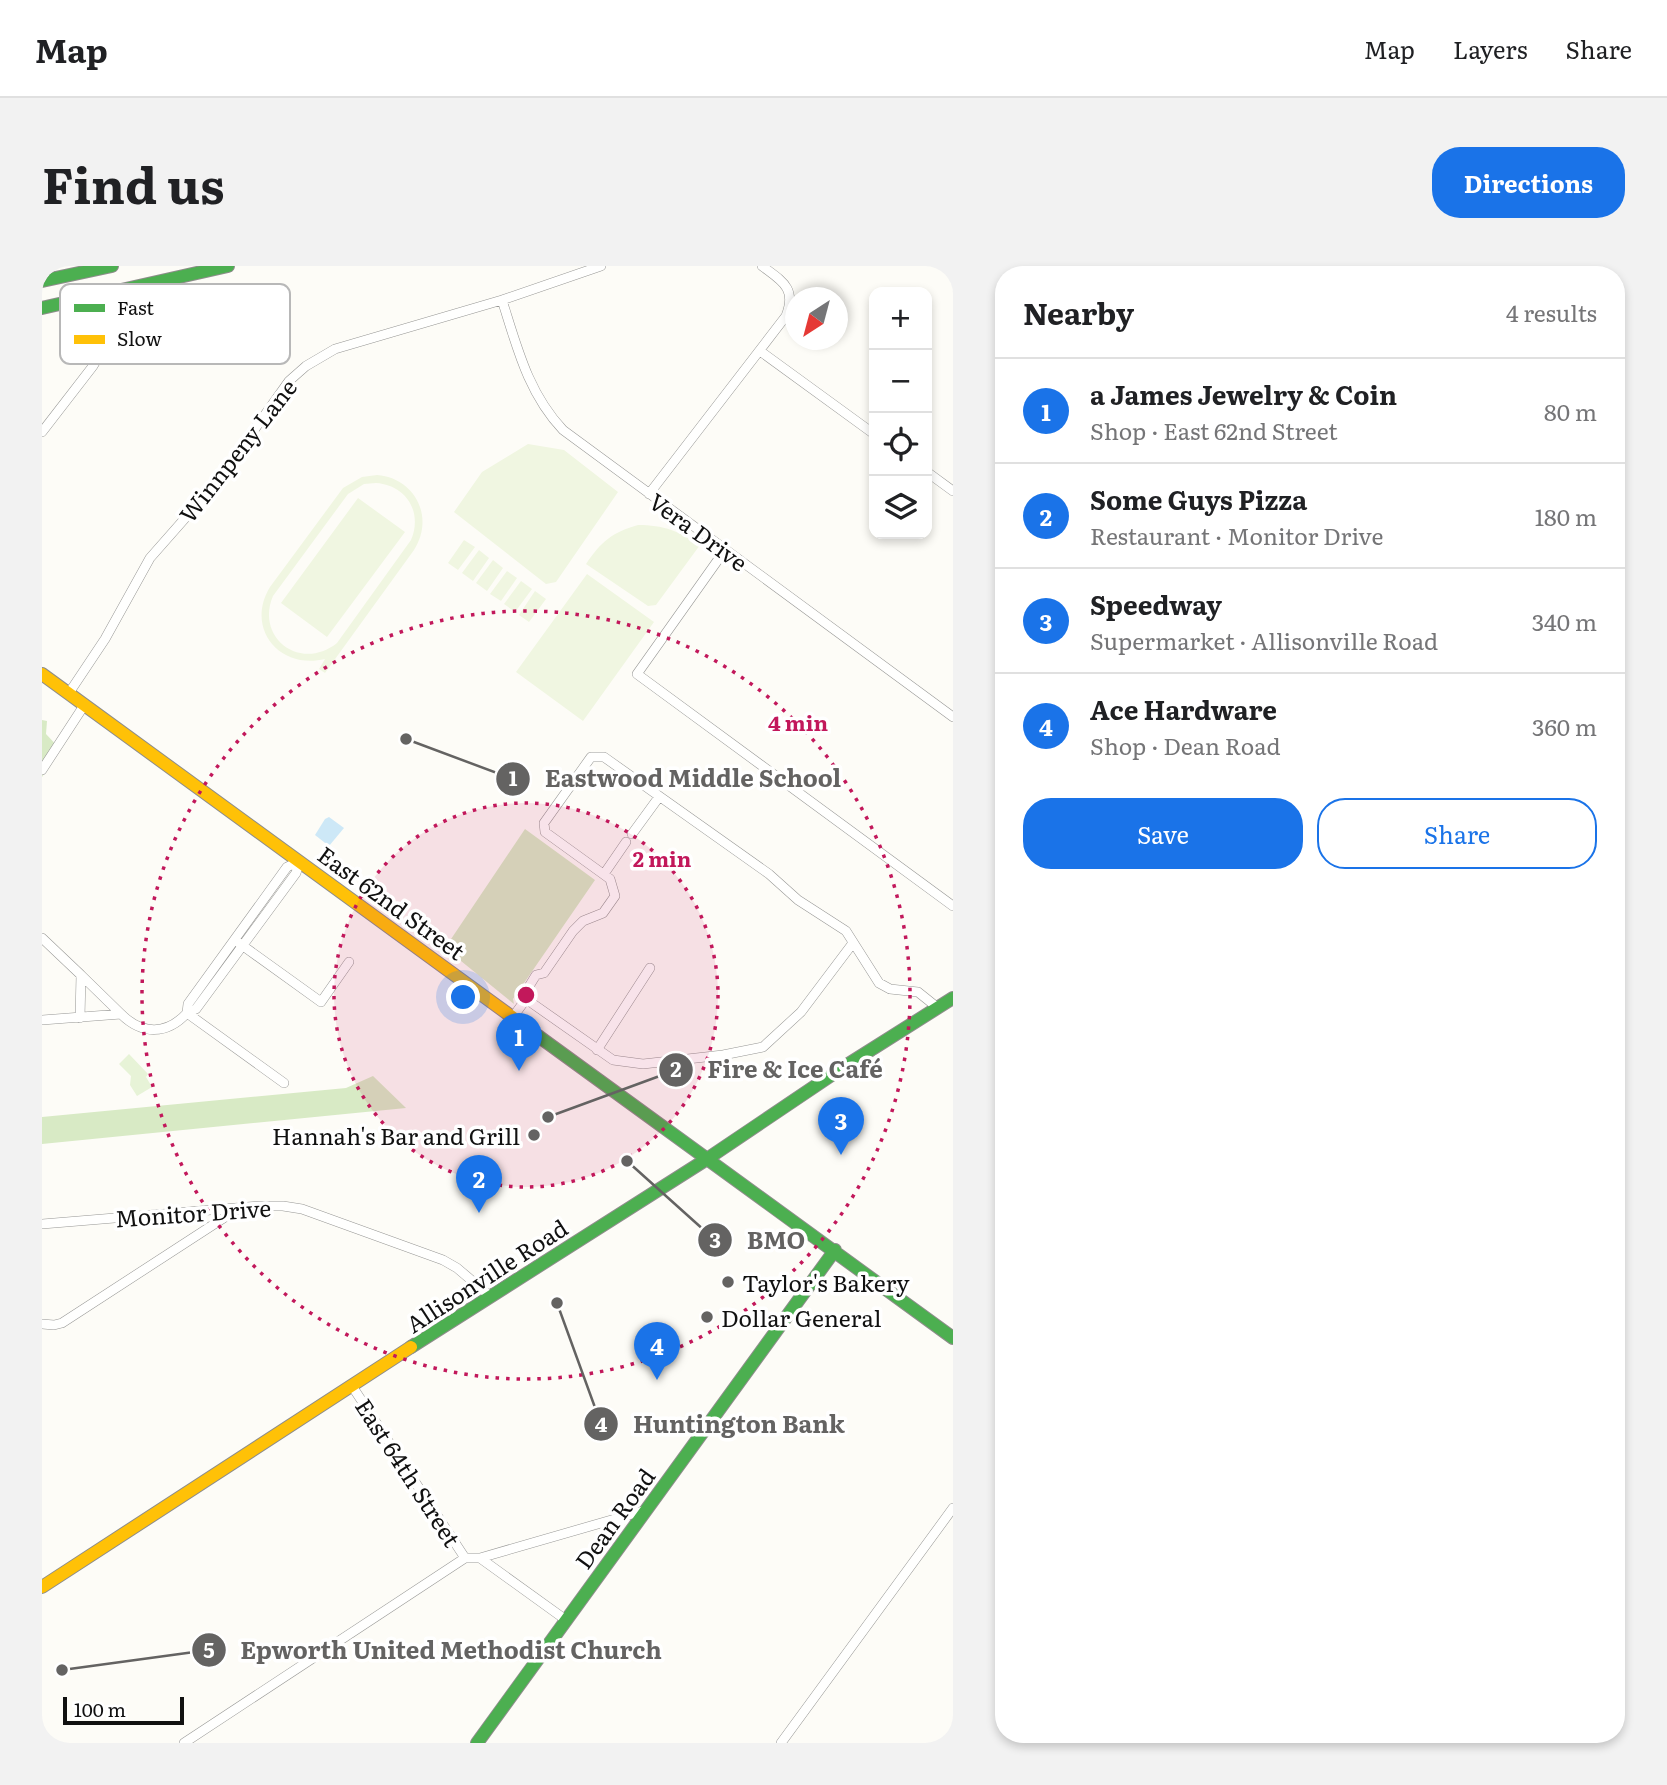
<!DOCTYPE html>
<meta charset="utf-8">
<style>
body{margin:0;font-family:Literata,serif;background:#f2f2f2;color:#202124}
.controls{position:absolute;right:21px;top:21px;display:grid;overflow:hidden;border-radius:14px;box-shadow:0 4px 10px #0003}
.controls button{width:63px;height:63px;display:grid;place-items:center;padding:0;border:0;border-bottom:2px solid #e0e0e0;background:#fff;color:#202124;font:35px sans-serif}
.compass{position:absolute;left:743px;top:21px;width:63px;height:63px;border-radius:50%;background:#fff;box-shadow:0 4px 10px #0003;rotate:216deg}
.scale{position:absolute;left:21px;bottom:18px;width:121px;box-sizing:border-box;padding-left:7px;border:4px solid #111;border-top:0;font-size:19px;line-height:24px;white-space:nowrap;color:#111;-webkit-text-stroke:5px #fff;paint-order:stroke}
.you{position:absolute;left:422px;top:732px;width:24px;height:24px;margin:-18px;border:5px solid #fff;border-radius:50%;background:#1a73e8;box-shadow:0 0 0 10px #1a73e833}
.badge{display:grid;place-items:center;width:46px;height:46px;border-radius:50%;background:#1a73e8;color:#fff;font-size:23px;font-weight:700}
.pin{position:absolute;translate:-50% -58px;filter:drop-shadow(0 2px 4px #0008)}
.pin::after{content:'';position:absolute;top:37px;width:24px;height:21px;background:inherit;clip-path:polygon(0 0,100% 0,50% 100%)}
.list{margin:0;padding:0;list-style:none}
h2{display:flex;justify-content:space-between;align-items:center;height:91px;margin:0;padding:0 28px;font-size:30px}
h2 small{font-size:23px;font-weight:400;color:#757577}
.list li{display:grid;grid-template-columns:46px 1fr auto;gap:21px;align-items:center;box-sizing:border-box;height:105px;padding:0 28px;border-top:2px solid #e0e0e0}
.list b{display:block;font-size:26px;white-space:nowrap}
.list p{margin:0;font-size:23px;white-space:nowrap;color:#757577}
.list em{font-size:23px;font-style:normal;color:#757577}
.actions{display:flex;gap:14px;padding:21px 28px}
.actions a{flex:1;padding:16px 0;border:2px solid #1a73e8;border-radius:28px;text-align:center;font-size:24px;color:#1a73e8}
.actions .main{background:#1a73e8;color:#fff}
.icon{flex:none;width:38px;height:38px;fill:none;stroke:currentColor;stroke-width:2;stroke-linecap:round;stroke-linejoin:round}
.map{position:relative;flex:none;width:911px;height:1477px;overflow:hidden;border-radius:28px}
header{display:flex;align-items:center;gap:42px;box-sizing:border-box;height:98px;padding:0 35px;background:#fff;border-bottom:2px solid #e0e0e0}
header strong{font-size:33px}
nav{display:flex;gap:38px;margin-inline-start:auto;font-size:24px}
.intro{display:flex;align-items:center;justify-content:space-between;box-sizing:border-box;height:168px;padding:0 42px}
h1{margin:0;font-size:49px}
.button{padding:18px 32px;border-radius:28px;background:#1a73e8;color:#fff;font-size:24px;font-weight:700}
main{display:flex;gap:42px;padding:0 42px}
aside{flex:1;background:#fff;border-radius:28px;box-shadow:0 4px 10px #0003}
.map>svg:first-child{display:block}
</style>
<header>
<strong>Map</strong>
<nav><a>Map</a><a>Layers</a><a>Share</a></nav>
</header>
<div class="intro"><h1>Find us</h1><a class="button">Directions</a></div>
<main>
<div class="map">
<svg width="911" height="1477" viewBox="0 0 911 1477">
<rect width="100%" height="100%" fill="#fdfcf7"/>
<path fill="#e7f3d7" d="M87 788 106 808 104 811 110 821 95 830 88 819 89 810 77 798Z"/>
<path fill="#d8eac5" d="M0 454 5 455 4 468 18 483 0 511Z
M483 563 553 614 471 733 472 738 403 682Z
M331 810 364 842 0 878V851L304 822Z"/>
<path fill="#f0f6e1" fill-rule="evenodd" d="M486 178 522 184 576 226 514 316 504 318 412 246 440 206Z
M335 209C373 212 393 251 372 284L283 407 277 403 283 393C237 404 203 362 228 321L301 222 320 211ZM334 217C364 219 381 246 369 274L295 377C259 406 213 372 231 330L306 228 322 218Z
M316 232 363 266 285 371 239 337Z
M596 259C622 259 636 265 658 279L614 339 606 340 544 298C560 275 569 267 596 259Z
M422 274 433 281 416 304 406 297Z
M437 284 447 292 431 315 420 307Z
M451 294 461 302 445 325 434 317Z
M465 305 475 312 459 335 448 328Z
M545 308 612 356 541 455 474 406Z
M479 315 490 323 473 346 462 338Z
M493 325 504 333 487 356 477 349Z"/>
<path fill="#cde8f7" d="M287 551 302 562 287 580 273 569 283 553Z"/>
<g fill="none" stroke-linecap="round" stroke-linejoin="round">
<g stroke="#979795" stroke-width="10">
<path id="street" d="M460 34C475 81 486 127 521 164L911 451
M718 85 832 168
M0 166 51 100 66 75
M885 206 911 225
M607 228 744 50C755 22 740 15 720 0
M683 284 595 408 911 640
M27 427 63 373 108 292 175 216 247 115 264 100 293 83 460 34 559 0
M0 504 43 438
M590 568 617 531
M258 595 254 607 154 743 145 747 146 738 245 601Z
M562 608 584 576
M0 672 39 709 38 752
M197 677 279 736 307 696
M39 709 79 748
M484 733 571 794 601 798 681 789 721 781 759 746 811 677
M471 751 484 733 486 722 494 709 502 707 531 665 541 655 561 647 573 630 568 613 503 566 502 557 549 491H562L727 608 756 634 804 665 837 717 848 723 876 726 896 742
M0 754 79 748C100 769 125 769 145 747L242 817
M555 784 608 702
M0 958 218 940H241L260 943 401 994 415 1002 448 1030
M0 1058 12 1059 20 1057 197 942
M310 1120 423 1292
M438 1292 524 1354
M142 1477 423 1292H438L604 1244
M739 1477 911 1242"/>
</g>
<g stroke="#8e8d8b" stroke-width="14">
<path id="fast" d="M0 15 70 0
M0 42 186 0
M492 767 911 1072
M369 1081 665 893 797 804 911 732
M435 1477 793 984"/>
</g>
<g stroke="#8e8d8b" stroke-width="14">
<path id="slow" d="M0 408 492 767
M0 1321 369 1081"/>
</g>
<use href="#street" stroke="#fffffe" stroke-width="9"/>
<use href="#fast" stroke="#4caf50" stroke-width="12"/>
<use href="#slow" stroke="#ffc107" stroke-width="12"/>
</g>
<circle cx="484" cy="729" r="192" fill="#c2185b" fill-opacity=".12"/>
<g fill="none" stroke="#c2185b" stroke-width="3.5" stroke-dasharray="3.5 7">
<circle cx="484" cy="729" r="192"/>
<circle cx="484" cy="729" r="384"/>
</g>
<g fill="#646362" stroke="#fff" stroke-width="2.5">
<circle cx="492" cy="869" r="7"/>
<circle cx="686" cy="1016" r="7"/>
<circle cx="665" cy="1051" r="7"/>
</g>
<g text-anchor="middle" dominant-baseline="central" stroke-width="7" stroke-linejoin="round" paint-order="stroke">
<g font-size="23" fill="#111" stroke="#fff">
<text transform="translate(195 184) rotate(-52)">Winnpeny Lane</text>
<text transform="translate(657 265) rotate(36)">Vera Drive</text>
<text transform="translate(350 636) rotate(36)">East 62nd Street</text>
<text transform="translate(151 946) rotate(-4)">Monitor Drive</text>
<text transform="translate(444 1009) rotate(-33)">Allisonville Road</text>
<text transform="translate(367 1206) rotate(57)">East 64th Street</text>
<text transform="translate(572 1252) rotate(-54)">Dean Road</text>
</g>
<g font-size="23" fill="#111" stroke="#fff" text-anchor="start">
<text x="478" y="869" text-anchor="end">Hannah's Bar and Grill</text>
<text x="700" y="1016">Taylor's Bakery</text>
<text x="679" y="1051">Dollar General</text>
</g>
</g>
<rect x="18" y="18" width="230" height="80" rx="10" fill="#fff" stroke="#b8b8b8" stroke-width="2"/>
<rect x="32" y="38" width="31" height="8" fill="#4caf50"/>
<rect x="32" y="69" width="31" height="9" fill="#ffc107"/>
<g font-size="19" fill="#111">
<text x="75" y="49">Fast</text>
<text x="75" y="80">Slow</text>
</g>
<circle cx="484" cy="729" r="10" fill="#c2185b" stroke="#fff" stroke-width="3.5"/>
<g font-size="21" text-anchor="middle" font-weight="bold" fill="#c2185b" stroke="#fff" stroke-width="7" stroke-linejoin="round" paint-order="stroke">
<text x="756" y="465">4 min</text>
<text x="620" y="601">2 min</text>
</g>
<path fill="none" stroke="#646362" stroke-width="2.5" d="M364 473L471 513M506 851L634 804M585 895L673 974M515 1037L559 1158M20 1404L167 1384"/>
<g fill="#646362" stroke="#fff" stroke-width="2.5">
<circle cx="364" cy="473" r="7"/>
<circle cx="506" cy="851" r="7"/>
<circle cx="585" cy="895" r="7"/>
<circle cx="515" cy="1037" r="7"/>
<circle cx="20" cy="1404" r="7"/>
<circle cx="471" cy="513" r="18"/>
<circle cx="634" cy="804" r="18"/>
<circle cx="673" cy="974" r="18"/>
<circle cx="559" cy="1158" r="18"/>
<circle cx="167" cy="1384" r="18"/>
</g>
<g font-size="21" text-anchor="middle" font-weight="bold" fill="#fff">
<text x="471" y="520">1</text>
<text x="634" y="811">2</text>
<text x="673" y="982">3</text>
<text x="559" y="1166">4</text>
<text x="167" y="1392">5</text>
</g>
<g font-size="24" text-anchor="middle" font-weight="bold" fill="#646362" stroke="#fff" stroke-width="7" stroke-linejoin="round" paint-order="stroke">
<text x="651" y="521">Eastwood Middle School</text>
<text x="753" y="812">Fire &amp; Ice Café</text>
<text x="734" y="983">BMO</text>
<text x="697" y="1167">Huntington Bank</text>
<text x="409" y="1393">Epworth United Methodist Church</text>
</g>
</svg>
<div class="controls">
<button>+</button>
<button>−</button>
<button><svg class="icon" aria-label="locate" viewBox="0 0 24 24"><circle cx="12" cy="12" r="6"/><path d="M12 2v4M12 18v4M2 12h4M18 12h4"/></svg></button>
<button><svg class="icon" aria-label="layers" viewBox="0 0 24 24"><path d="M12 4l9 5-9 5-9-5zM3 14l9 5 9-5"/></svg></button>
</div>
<svg class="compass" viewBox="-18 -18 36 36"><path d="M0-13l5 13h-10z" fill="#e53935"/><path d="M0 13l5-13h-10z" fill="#757577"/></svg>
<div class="scale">100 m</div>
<div class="you"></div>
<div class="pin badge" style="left:477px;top:805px">1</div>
<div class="pin badge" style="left:437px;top:947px">2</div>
<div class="pin badge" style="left:799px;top:889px">3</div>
<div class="pin badge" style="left:615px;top:1114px">4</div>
</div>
<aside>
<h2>Nearby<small>4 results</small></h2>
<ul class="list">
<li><span class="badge">1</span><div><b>a James Jewelry &amp; Coin</b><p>Shop · East 62nd Street</p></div><em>80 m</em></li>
<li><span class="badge">2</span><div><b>Some Guys Pizza</b><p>Restaurant · Monitor Drive</p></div><em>180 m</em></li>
<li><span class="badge">3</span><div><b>Speedway</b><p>Supermarket · Allisonville Road</p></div><em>340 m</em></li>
<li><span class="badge">4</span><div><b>Ace Hardware</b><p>Shop · Dean Road</p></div><em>360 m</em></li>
</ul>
<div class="actions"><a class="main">Save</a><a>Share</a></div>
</aside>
</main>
